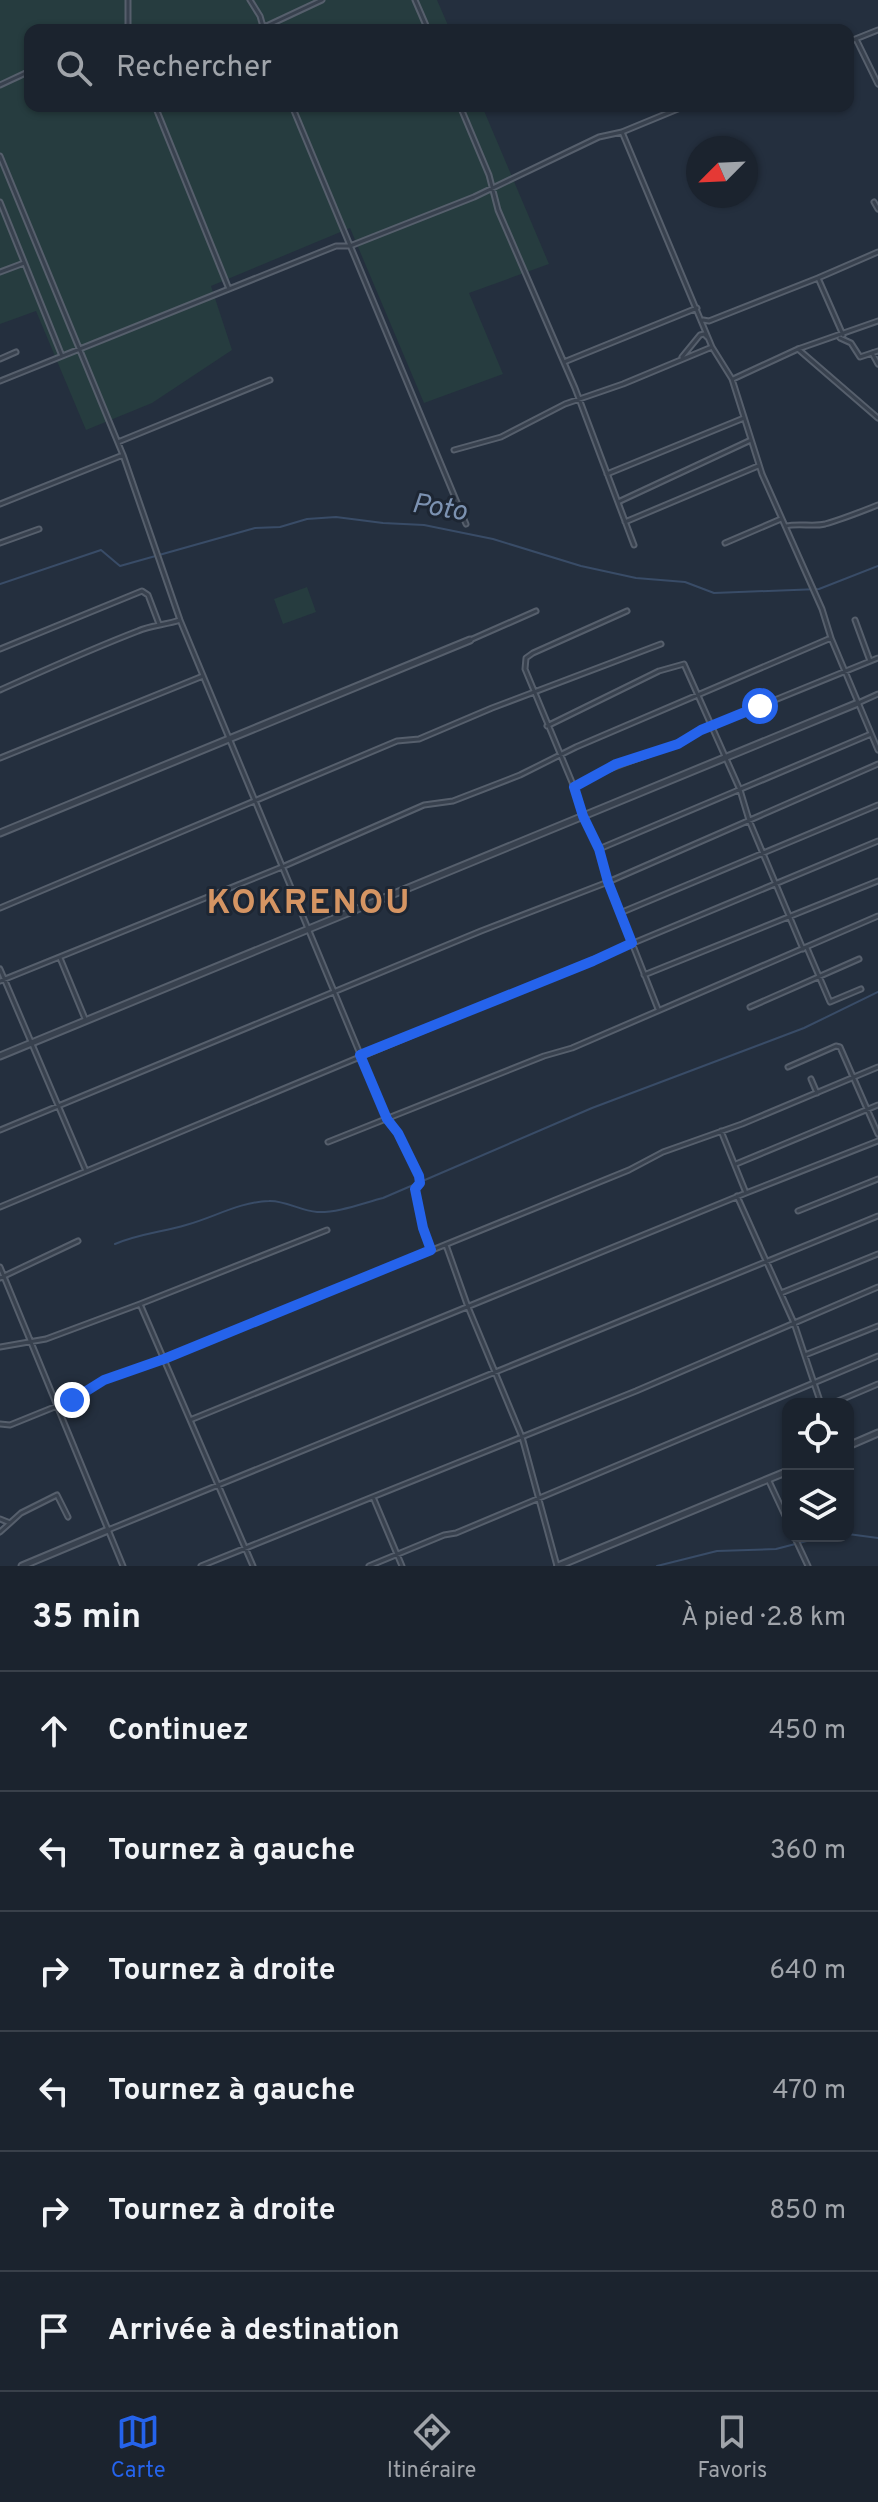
<!DOCTYPE html>
<html lang="fr">
<meta charset="utf-8">
<style>
body{margin:0;font-family:Overpass,sans-serif;background:#242b36;color:#f1f3f6}
.controls{position:absolute;right:24px;bottom:24px;display:grid;overflow:hidden;border-radius:16px;box-shadow:0 2px 6px #0004}
.controls button{width:72px;height:72px;display:grid;place-items:center;padding:0;border:0;border-bottom:2px solid #39404a;background:#1b232e;color:#f1f3f6;font:40px sans-serif}
.compass{position:absolute;left:686px;top:136px;width:72px;height:72px;border-radius:50%;background:#1b232e;box-shadow:0 2px 6px #0004;rotate:246deg}
.stop{position:absolute;width:24px;height:24px;margin:-18px;border:6px solid #2563eb;border-radius:50%;background:#fff}
.stop.end{background:#2563eb;border-color:#fff;box-shadow:0 2px 8px #0008}
.list{margin:0;padding:0;list-style:none}
h2{display:flex;justify-content:space-between;align-items:center;height:104px;margin:0;padding:0 32px;font-size:34px}
h2 small{font-size:26px;font-weight:400;color:#a0a4aa}
.list li{display:grid;grid-template-columns:52px 1fr auto;gap:24px;align-items:center;box-sizing:border-box;height:120px;padding:0 32px;border-top:2px solid #39404a}
.list b{display:block;font-size:30px;white-space:nowrap}
.list em{font-size:26px;font-style:normal;color:#a0a4aa}
.icon{flex:none;width:44px;height:44px;fill:none;stroke:currentColor;stroke-width:2;stroke-linecap:round;stroke-linejoin:round}
.map{position:relative;flex:none;width:878px;height:1566px;overflow:hidden}
.search{position:absolute;background:#1b232e;box-shadow:0 2px 6px #0004;left:24px;right:24px;top:24px;height:88px;display:flex;align-items:center;gap:20px;box-sizing:border-box;padding:0 28px;border-radius:16px;color:#a0a4aa;font-size:30px}
.sheet{height:824px;background:#1b232e}
nav{display:flex;justify-content:space-around;align-items:center;box-sizing:border-box;height:112px;border-top:2px solid #39404a;background:#1b232e;font-size:22px;color:#a0a4aa}
nav a{display:grid;justify-items:center;gap:4px}
nav .on{color:#2563eb}
.map>svg:first-child{display:block}
</style>
<div class="map">
<svg width="878" height="1566" viewBox="0 0 878 1566">
<rect width="100%" height="100%" fill="#242f3e"/>
<path fill="#263c3f" d="M0 0H437L450 30H30V106H482L549 264 469 293 503 374 424 403 350 228 211 286 232 350 152 403 86 430 36 311 0 324Z
M307 587 316 612 283 624 274 599Z"/>
<g fill="none" stroke-linecap="round" stroke-linejoin="round">
<path stroke="#394c67" stroke-width="2" d="M0 584 101 550 120 566 255 528 280 527 307 519 336 517 383 523 424 525 493 539 581 566 636 578 685 582 714 593 819 589 878 566
M115 1244C138 1234 162 1232 186 1225 215 1217 239 1202 269 1201 284 1200 301 1211 317 1212 338 1213 363 1203 383 1198L592 1108 804 1028 878 992
M848 1534 878 1538
M657 1566 717 1551 776 1549 826 1536"/>
<g stroke="#565f6c" stroke-width="7">
<path id="minor" d="M250 0 260 16 264 30
M415 0 428 30
M128 30V0
M258 30 322 0
M856 39 878 84
M848 42 878 30
M0 85 30 71
M155 106 229 289
M292 106 466 524
M460 106 489 175 498 210 575 388 634 545
M622 132 712 347 732 379 762 474 822 609 831 638 878 750
M0 156 123 455 180 620 387 1119 398 1133 419 1176 420 1183 415 1189 423 1228 431 1250
M0 202 62 356
M874 202 878 209
M0 272 24 263
M703 320 709 321 818 278
M843 335 818 278 878 252
M840 338 851 343 860 357 878 351
M798 349 878 418
M872 353 878 364
M682 357 700 335 704 334 707 337
M0 359 16 352
M564 362 697 308
M733 379 798 349 878 321
M0 381 336 246H350L474 197 599 137 622 132 685 106
M118 442 270 380
M454 450 501 437 565 404 623 384 712 347
M607 474 744 418
M618 502 751 440
M0 504 123 455
M625 522 758 466
M786 526C799 523 813 527 825 524 843 519 860 512 878 505
M0 543 39 529
M725 543 781 519
M627 611 533 653 526 658 525 669 574 787 583 816 599 849 608 882 658 1009
M855 620 870 661
M470 640 536 611
M0 649 142 591 148 595 159 624
M0 690C45 670 91 649 138 631 151 625 166 625 180 620
M858 703 878 694
M547 726 659 671 684 664 740 790 749 820 803 949
M0 758 203 676
M574 787C614 761 662 756 701 730L878 658
M599 849 871 734
M0 908 397 741 419 739 492 708 661 644
M620 913 878 805
M807 948 830 1002 861 989
M60 958 86 1021
M0 969 86 1171
M644 975 878 881
M0 981 282 867 424 805 453 801 520 775 576 747 831 638
M750 1007 859 959
M788 1067 836 1046 840 1047 878 1134
M811 1079 817 1093
M0 1130 481 931 608 882 878 764
M328 1142 544 1056 572 1048 878 916
M736 1164 878 1105
M746 1193 878 1141
M737 1196 794 1323 821 1404
M0 1207 878 841
M798 1211 878 1179
M446 1245 468 1307 522 1437 557 1566
M0 1267 123 1566
M0 1278 78 1241
M781 1293 878 1254
M140 1304 253 1566
M0 1347 46 1339 140 1304 327 1230
M805 1355 878 1326
M831 1404 878 1384
M190 1420 746 1193 721 1131
M0 1424 10 1425 57 1406 104 1380 164 1359 629 1170 663 1152 742 1124 878 1067
M768 1479 788 1522
M373 1497 402 1566
M0 1519 10 1523
M108 1530 878 1216
M0 1532 21 1513 57 1495 68 1517
M794 1536 808 1566
M201 1566 636 1391 878 1287
M369 1566 444 1535 456 1533 878 1356"/>
</g>
<g stroke="#565f6c" stroke-width="9">
<path id="tertiary" d="M0 833 470 640
M0 1056 858 703
M848 1446 878 1433
M22 1566 108 1530
M558 1566 788 1471"/>
</g>
<use href="#minor" stroke="#38414e" stroke-width="3"/>
<use href="#tertiary" stroke="#38414e" stroke-width="5"/>
</g>
<g fill="none" stroke-linecap="round" stroke-linejoin="round">
<path stroke="#2563eb" stroke-width="10" d="M72 1400 104 1380 164 1359 431 1250 423 1228 415 1189 420 1183 419 1176 398 1133 387 1119 360 1055 593 961 632 943 608 882 599 849 583 816 574 787 616 764 678 744 701 730 760 706"/>
</g>
<g text-anchor="middle" dominant-baseline="central" stroke-width="6" stroke-linejoin="round" paint-order="stroke">
<g font-size="28" font-style="italic" fill="#7c92b1" stroke="#1d2633">
<text transform="translate(439 509) rotate(9)">Poto</text>
</g>
<g font-size="34" font-weight="bold" letter-spacing="2" fill="#d59563" stroke="#1d2633">
<text x="309" y="904">KOKRENOU</text>
</g>
</g>
</svg>
<div class="controls">
<button><svg class="icon" aria-label="locate" viewBox="0 0 24 24"><circle cx="12" cy="12" r="6"/><path d="M12 2v4M12 18v4M2 12h4M18 12h4"/></svg></button>
<button><svg class="icon" aria-label="layers" viewBox="0 0 24 24"><path d="M12 4l9 5-9 5-9-5zM3 14l9 5 9-5"/></svg></button>
</div>
<svg class="compass" viewBox="-18 -18 36 36"><path d="M0-13l5 13h-10z" fill="#e53935"/><path d="M0 13l5-13h-10z" fill="#a0a4aa"/></svg>
<div class="stop" style="left:760px;top:706px"></div>
<div class="stop end" style="left:72px;top:1400px"></div>
<div class="search"><svg class="icon" aria-label="search" viewBox="0 0 24 24"><circle cx="10" cy="10" r="6"/><path d="M15 15l6 6"/></svg>Rechercher</div>
</div>
<section class="sheet">
<h2>35 min<small>À pied · 2.8 km</small></h2>
<ul class="list">
<li><svg class="icon" aria-label="ahead" viewBox="0 0 24 24"><path d="M12 20V5M6 11l6-6 6 6"/></svg><div><b>Continuez</b></div><em>450 m</em></li>
<li><svg class="icon" aria-label="left" viewBox="0 0 24 24"><path d="M17 20v-9H6M10 6l-5 5 5 5"/></svg><div><b>Tournez à gauche</b></div><em>360 m</em></li>
<li><svg class="icon" aria-label="right" viewBox="0 0 24 24"><path d="M7 20v-9h11M14 6l5 5-5 5"/></svg><div><b>Tournez à droite</b></div><em>640 m</em></li>
<li><svg class="icon" aria-label="left" viewBox="0 0 24 24"><path d="M17 20v-9H6M10 6l-5 5 5 5"/></svg><div><b>Tournez à gauche</b></div><em>470 m</em></li>
<li><svg class="icon" aria-label="right" viewBox="0 0 24 24"><path d="M7 20v-9h11M14 6l5 5-5 5"/></svg><div><b>Tournez à droite</b></div><em>850 m</em></li>
<li><svg class="icon" aria-label="arrive" viewBox="0 0 24 24"><path d="M6 21V4h12l-3 4 3 4H6"/></svg><div><b>Arrivée à destination</b></div></li>
</ul>
</section>
<nav>
<a class="on"><svg class="icon" aria-label="map" viewBox="0 0 24 24"><path d="M3 6l6-2 6 2 6-2v14l-6 2-6-2-6 2zM9 4v14M15 6v14"/></svg>Carte</a>
<a><svg class="icon" aria-label="directions" viewBox="0 0 24 24"><path d="M12 3l9 9-9 9-9-9zM9 14v-3h6M13 9l2 2-2 2"/></svg>Itinéraire</a>
<a><svg class="icon" aria-label="saved" viewBox="0 0 24 24"><path d="M7 4h10v16l-5-4-5 4z"/></svg>Favoris</a>
</nav>
